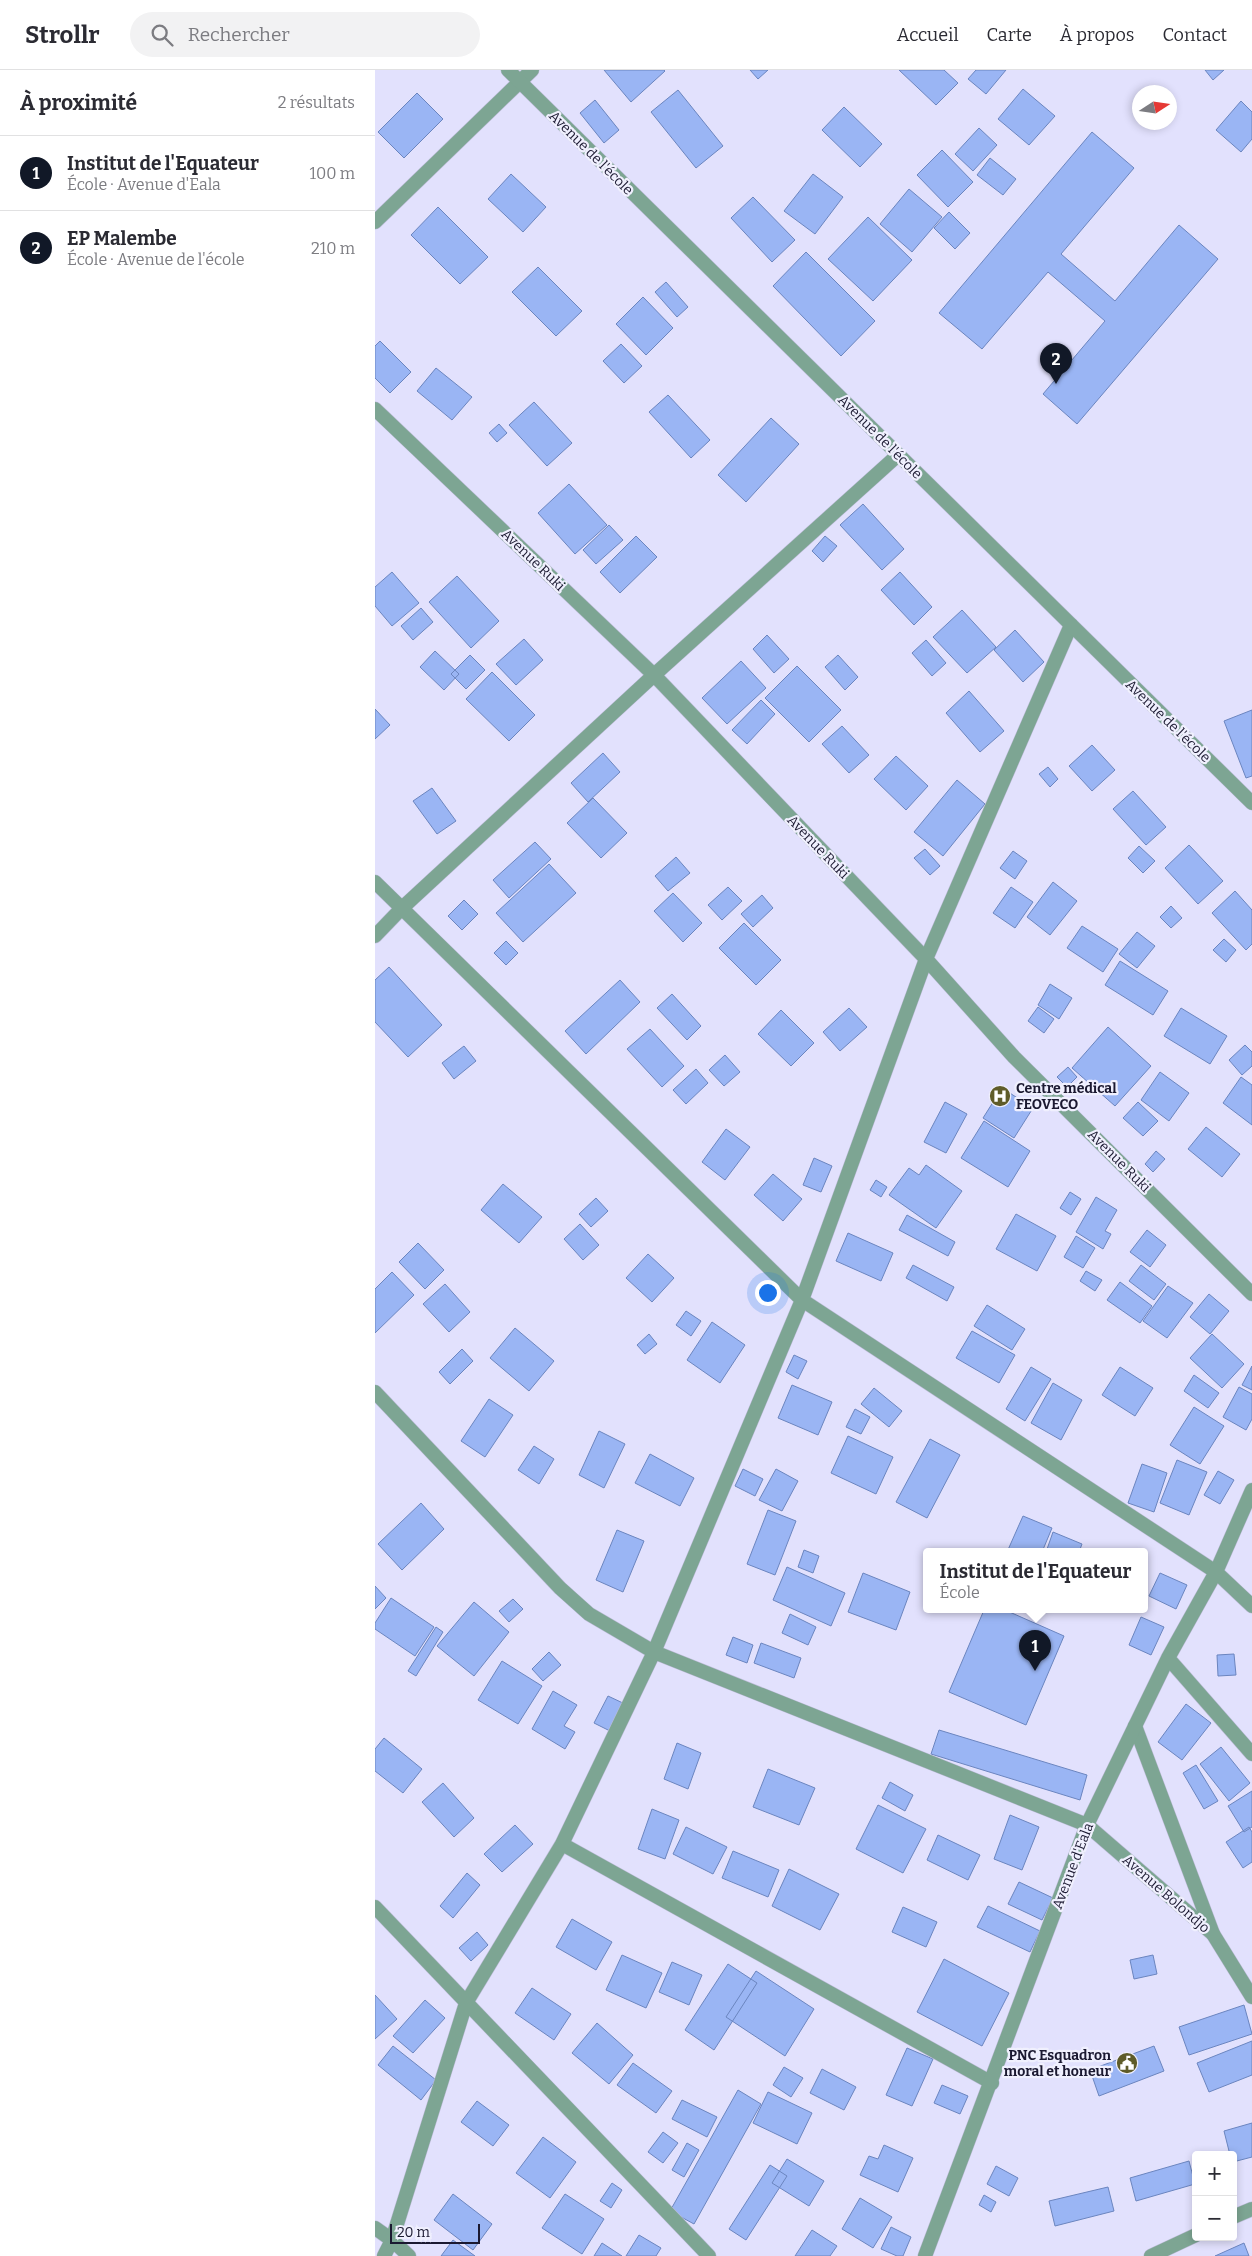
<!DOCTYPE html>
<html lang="fr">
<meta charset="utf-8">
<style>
body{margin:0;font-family:Bitter,serif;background:#f2f2f3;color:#2b2b33}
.controls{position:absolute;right:15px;bottom:15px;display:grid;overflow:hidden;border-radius:5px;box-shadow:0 2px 8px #0003}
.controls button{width:45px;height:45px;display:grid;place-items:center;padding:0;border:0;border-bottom:1px solid #e1e1e2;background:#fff;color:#2b2b33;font:25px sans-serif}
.compass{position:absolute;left:757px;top:15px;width:45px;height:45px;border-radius:50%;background:#fff;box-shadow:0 2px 8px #0003;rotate:78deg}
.scale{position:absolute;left:15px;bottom:12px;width:90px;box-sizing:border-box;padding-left:5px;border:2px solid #1b1931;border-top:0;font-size:14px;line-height:18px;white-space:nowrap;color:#1b1931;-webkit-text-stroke:4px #f0f0fe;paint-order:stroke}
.you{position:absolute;left:392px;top:1222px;width:18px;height:18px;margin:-12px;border:4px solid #fff;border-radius:50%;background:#1a73e8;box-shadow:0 0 0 8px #1a73e833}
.badge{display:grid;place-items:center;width:32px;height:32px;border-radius:50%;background:#111827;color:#fff;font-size:16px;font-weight:700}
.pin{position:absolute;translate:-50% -41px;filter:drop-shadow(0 1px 2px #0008)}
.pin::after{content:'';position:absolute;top:26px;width:18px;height:15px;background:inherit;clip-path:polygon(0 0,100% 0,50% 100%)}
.popup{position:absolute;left:548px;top:1478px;width:225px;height:65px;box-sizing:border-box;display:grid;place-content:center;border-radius:5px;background:#fff;filter:drop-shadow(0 1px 4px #0005);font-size:16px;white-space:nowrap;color:#7c7c81}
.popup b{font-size:19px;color:#2b2b33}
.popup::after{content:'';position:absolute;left:50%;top:100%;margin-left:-10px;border:10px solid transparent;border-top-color:#fff}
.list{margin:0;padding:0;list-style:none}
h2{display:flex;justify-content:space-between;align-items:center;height:65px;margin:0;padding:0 20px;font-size:21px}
h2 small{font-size:16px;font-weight:400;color:#7c7c81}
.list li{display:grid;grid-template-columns:32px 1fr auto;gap:15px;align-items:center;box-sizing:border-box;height:75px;padding:0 20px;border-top:1px solid #e1e1e2}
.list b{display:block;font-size:19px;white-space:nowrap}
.list p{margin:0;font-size:16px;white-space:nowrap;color:#7c7c81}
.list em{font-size:16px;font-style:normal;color:#7c7c81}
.icon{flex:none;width:28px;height:28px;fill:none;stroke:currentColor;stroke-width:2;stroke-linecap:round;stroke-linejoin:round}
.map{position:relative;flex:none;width:877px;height:2186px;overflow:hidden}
header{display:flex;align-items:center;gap:30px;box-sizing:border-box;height:70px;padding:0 25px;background:#fff;border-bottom:1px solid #e1e1e2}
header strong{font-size:24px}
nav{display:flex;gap:28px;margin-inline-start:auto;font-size:18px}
.search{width:350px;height:45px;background:#f2f2f3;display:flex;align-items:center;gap:12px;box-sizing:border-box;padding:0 18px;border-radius:28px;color:#7c7c81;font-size:19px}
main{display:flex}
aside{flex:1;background:#fff}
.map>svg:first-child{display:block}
</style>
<header>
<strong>Strollr</strong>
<div class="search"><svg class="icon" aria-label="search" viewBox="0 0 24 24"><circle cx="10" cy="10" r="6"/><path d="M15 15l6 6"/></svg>Rechercher</div>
<nav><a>Accueil</a><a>Carte</a><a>À propos</a><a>Contact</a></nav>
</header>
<main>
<aside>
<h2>À proximité<small>2 résultats</small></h2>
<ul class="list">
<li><span class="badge">1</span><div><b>Institut de l'Equateur</b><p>École · Avenue d'Eala</p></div><em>100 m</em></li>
<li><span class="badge">2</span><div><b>EP Malembe</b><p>École · Avenue de l'école</p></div><em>210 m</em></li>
</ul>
</aside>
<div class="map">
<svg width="877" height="2186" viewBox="0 0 877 2186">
<rect width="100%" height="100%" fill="#e2e1fd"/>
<path fill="#9ab5f4" stroke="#6b85bf" d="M229 0H289L290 1 256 32Z
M375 0H393L383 9Z
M524 0H569L583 13 561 35Z
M601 0H631L611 24 593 9Z
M830 0H849L838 10Z
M648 19 680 46 654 75 623 49Z
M303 20 348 76 321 98 276 42Z
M42 23 68 49 29 88 3 62Z
M220 30 244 60 229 73 205 43Z
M866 31 877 42V69L866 82 841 60Z
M469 37 507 74 485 97 447 60Z
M604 58 622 75 598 101 580 84Z
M717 62 759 98 686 184 740 231 804 155 843 189 702 354 668 324 730 251 673 202 607 279 564 243Z
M567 80 598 112 573 137 542 105Z
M615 88 641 109 628 125 602 105Z
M136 104 171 137 148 162 113 129Z
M438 104 468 127 440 164 409 141Z
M534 119 567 147 537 182 505 154Z
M378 127 420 170 397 192 356 148Z
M63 137 113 187 85 214 36 165Z
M574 142 595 163 580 179 559 158Z
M493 147 537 190 498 231 453 189Z
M431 182 500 251 466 286 398 216Z
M163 197 207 241 181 266 137 222Z
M291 212 313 237 302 247 280 222Z
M268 227 298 258 271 285 241 254Z
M5 271 36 302 15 323 0 308V276Z
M246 274 267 296 249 313 228 291Z
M61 298 97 327 77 350 42 321Z
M293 325 335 370 316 388 274 342Z
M159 332 197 373 172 396 134 355Z
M396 348 424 374 371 432 343 405Z
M124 354 132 363 122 372 114 363Z
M194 414 232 455 200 484 163 443Z
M488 434 529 479 507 500 465 455Z
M234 455 248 470 221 494 208 480Z
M261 466 282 487 245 523 225 502Z
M450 466 462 476 448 492 437 481Z
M17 502 44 533 17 556 0 536V517Z
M525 502 557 537 539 555 506 520Z
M82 506 124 551 96 578 54 532Z
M46 538 58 552 38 570 26 556Z
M587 540 621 577 592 603 558 567Z
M640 560 669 592 648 612 619 580Z
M392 565 414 589 399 603 378 579Z
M149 569 168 590 141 615 121 594Z
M551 570 571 593 557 606 537 583Z
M60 581 84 604 69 620 45 597Z
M95 585 110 600 91 619 76 604Z
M463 585 483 607 470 620 450 597Z
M366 591 391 618 352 654 327 628Z
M422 596 466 640 434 672 390 628Z
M117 602 160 645 134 671 91 629Z
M594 621 629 661 605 682 571 643Z
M386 630 400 644 372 674 357 660Z
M0 639 15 655 0 669Z
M877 640V706L871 708 849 651Z
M467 656 494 685 474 703 447 674Z
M717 675 740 700 717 721 694 696Z
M228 683 245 702 213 732 196 713Z
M521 686 553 716 531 740 499 709Z
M673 697 683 709 675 717 664 704Z
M582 710 610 734 568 786 539 762Z
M57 718 81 751 62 764 38 731Z
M758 721 791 757 771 775 738 739Z
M218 728 252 763 226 788 192 753Z
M160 772 176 789 134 828 118 810Z
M814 775 848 811 823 834 790 798Z
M764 776 780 791 768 803 753 788Z
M550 779 565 796 555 805 539 788Z
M638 781 652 791 640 809 625 798Z
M301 787 315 803 293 821 280 806Z
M174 794 201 823 148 872 121 843Z
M678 812 702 831 675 865 652 847Z
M353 817 367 831 347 850 333 835Z
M636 817 658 832 640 858 618 843Z
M860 821 877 840V874L871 880 837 843Z
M298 823 327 853 308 872 279 841Z
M387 825 398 838 378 857 366 844Z
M89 830 103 844 87 860 73 846Z
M796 836 807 848 796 858 785 847Z
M369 853 406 890 381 915 344 878Z
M707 856 743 879 728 902 692 878Z
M762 862 780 876 762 898 744 884Z
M849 869 861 880 851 892 838 880Z
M131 871 143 883 131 895 119 883Z
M745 891 793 921 778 945 730 915Z
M14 897 67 955 33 987 0 952V910Z
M245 910 265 932 211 984 190 961Z
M675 914 697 928 684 949 663 935Z
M297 924 326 956 312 970 282 938Z
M663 937 679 949 669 963 653 951Z
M474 938 492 957 465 981 448 962Z
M806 938 852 966 835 994 789 966Z
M406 940 439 973 416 996 383 964Z
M733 957 776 996 740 1036 697 998Z
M275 959 309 996 287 1017 252 979Z
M870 975 877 982V996L867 1005 854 990Z
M89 976 101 991 79 1009 67 993Z
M350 985 365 1002 349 1016 334 1000Z
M693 997 702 1007 692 1017 682 1007Z
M321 999 333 1013 311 1034 298 1020Z
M785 1002 814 1023 794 1051 766 1030Z
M866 1007 877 1015V1055L848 1033Z
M627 1018 658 1038 639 1068 608 1048Z
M570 1032 592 1044 571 1083 549 1072Z
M763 1032 783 1051 768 1066 748 1048Z
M609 1051 655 1081 633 1117 586 1088Z
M831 1057 865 1084 847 1107 813 1079Z
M351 1059 375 1077 350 1110 327 1092Z
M781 1081 790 1089 778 1102 770 1094Z
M439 1088 457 1096 446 1122 428 1115Z
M551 1095 587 1121 561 1158 514 1125 534 1098 544 1105Z
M398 1104 427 1129 408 1151 379 1125Z
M501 1110 512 1117 506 1127 495 1120Z
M128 1114 167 1147 144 1173 106 1140Z
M695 1122 706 1129 696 1145 685 1138Z
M721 1127 742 1140 730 1161 736 1164 728 1179 701 1162Z
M221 1128 233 1141 216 1157 204 1144Z
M641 1144 681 1166 662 1201 621 1179Z
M532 1145 580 1172 573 1186 524 1160Z
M205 1154 224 1175 208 1190 189 1169Z
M772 1160 791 1175 775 1197 755 1182Z
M473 1163 518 1183 506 1211 461 1191Z
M701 1166 720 1178 708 1198 689 1187Z
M43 1173 69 1200 50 1219 24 1192Z
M273 1184 299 1208 277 1232 251 1208Z
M538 1195 579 1217 572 1231 531 1208Z
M766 1195 791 1214 779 1230 754 1211Z
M711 1201 727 1210 720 1221 705 1211Z
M17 1202 39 1225 0 1263V1219Z
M745 1212 777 1236 765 1253 732 1230Z
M70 1214 95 1242 74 1262 48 1234Z
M793 1216 818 1233 792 1268 768 1251Z
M834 1224 854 1241 835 1264 815 1247Z
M612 1235 650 1259 637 1280 599 1256Z
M311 1241 326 1251 316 1266 301 1255Z
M337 1252 370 1275 345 1313 312 1290Z
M140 1258 179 1291 154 1321 115 1288Z
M597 1261 640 1285 624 1313 581 1288Z
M274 1264 282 1274 270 1284 262 1275Z
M837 1264 869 1294 847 1318 815 1288Z
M87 1279 98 1291 75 1314 64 1302Z
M419 1285 432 1291 423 1309 411 1302Z
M877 1296V1320L867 1315Z
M656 1297 676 1309 650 1351 631 1339Z
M745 1297 778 1318 760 1346 727 1325Z
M819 1305 844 1323 833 1338 809 1321Z
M678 1313 707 1330 686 1370 656 1353Z
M417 1315 457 1332 443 1365 403 1348Z
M864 1317 877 1324V1349L871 1360 848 1347Z
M499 1318 527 1341 514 1357 486 1334Z
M114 1329 138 1345 110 1387 86 1371Z
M819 1337 849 1356 825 1394 795 1375Z
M480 1339 495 1347 486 1364 471 1357Z
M224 1361 250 1374 229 1418 204 1405Z
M473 1366 518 1387 501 1424 456 1403Z
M555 1369 585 1385 552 1448 521 1432Z
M159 1376 179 1389 164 1414 143 1400Z
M275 1384 319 1408 305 1436 260 1413Z
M802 1390 832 1402 814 1445 785 1433Z
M767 1394 792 1403 779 1442 753 1433Z
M368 1399 388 1409 380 1426 360 1416Z
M401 1399 423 1411 407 1441 384 1430Z
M843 1401 859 1410 845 1434 829 1425Z
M46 1433 69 1459 27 1500 3 1474Z
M393 1440 421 1451 400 1505 372 1494Z
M648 1446 677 1458 667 1482H632Z
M242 1460 269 1471 248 1522 221 1510Z
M678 1462 707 1474 704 1482H671Z
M429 1480 444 1486 438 1503 423 1497Z
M412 1497 470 1523 456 1556 398 1530Z
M488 1503 535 1522 521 1560 473 1542Z
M785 1503 812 1515 801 1539 774 1526Z
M0 1516 11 1528 0 1539Z
M16 1528 59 1557 40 1586 0 1559V1553Z
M138 1529 148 1539 134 1552 124 1541Z
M99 1532 134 1562 99 1606 62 1576Z
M609 1540H630L689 1566 651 1655 574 1622Z
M415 1544 441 1557 433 1575 407 1563Z
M766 1547 789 1557 776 1585 754 1575Z
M61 1557 68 1562 41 1606 33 1601Z
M358 1567 378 1575 372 1593 351 1585Z
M386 1573 426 1588 419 1608 379 1593Z
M174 1582 186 1595 168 1611 157 1599Z
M859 1584 861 1605 843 1606 842 1585Z
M127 1591 167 1616 143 1654 103 1630Z
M178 1621 202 1635 189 1656 200 1662 190 1679 157 1659Z
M233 1626 250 1634 237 1662 219 1653Z
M811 1634 836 1653 807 1690 783 1672Z
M564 1660 712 1705 705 1730 556 1684Z
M9 1668 47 1699 28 1723 0 1701V1679Z
M302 1673 326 1683 313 1719 289 1709Z
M846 1677 875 1713 854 1731 825 1694Z
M821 1695 843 1731 829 1739 808 1703Z
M393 1699 440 1718 424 1755 378 1737Z
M515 1712 538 1725 530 1741 507 1728Z
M68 1713 99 1748 79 1767 47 1732Z
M877 1721V1757L869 1762 853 1736Z
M503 1735 551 1759 528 1803 481 1779Z
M277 1739 304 1750 290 1789 263 1779Z
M635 1745 664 1757 647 1800 619 1789Z
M140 1755 158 1774 127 1802 109 1784Z
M311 1757 352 1777 338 1804 298 1784Z
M874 1757 877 1762V1792L868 1798 851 1772Z
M563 1765 605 1785 593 1810 552 1790Z
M358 1781 404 1800 393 1827 347 1808Z
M414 1799 464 1824 445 1860 397 1836Z
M92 1803 105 1815 78 1848 65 1836Z
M644 1812 678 1828 667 1850 633 1834Z
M613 1836 665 1861 655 1882 602 1857Z
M528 1837 562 1852 551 1877 517 1862Z
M197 1849 237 1872 221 1900 181 1877Z
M102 1862 113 1875 96 1891 84 1878Z
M247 1885 287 1903 271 1938 231 1920Z
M778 1885 782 1904 759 1909 755 1890Z
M569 1889 634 1923 607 1976 542 1942Z
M297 1892 327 1905 314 1935 284 1922Z
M353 1894 382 1913 339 1980 310 1960Z
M381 1901 439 1939 410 1986 351 1947Z
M157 1918 196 1944 179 1970 140 1943Z
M0 1925 22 1949 0 1969Z
M50 1930 70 1948 38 1983 18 1966Z
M869 1935 877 1964 814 1985 804 1957Z
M222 1953 258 1985 234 2014 197 1983Z
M877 1971V2005L834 2022 822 1993Z
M18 1976 61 2010 46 2030 3 1995Z
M779 1976 789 2001 724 2026 715 2000Z
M532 1978 558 1989 537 2036 511 2025Z
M258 1993 297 2021 281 2043 242 2015Z
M409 1997 428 2008 416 2027 398 2015Z
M447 1999 481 2017 469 2040 435 2023Z
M567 2015 593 2026 585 2044 559 2033Z
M363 2020 386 2034 319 2154 295 2141Z
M393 2022 437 2043 422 2074 378 2053Z
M307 2030 342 2047 332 2067 297 2049Z
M102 2031 134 2055 118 2076 86 2052Z
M877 2053V2087L858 2092V2085H855L849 2061Z
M288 2062 303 2073 288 2093 273 2082Z
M168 2067 201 2092 175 2128 141 2103Z
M312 2073 324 2080 309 2107 297 2100Z
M509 2075 538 2088 523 2122 485 2105 494 2086 503 2089Z
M412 2089 449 2111 434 2136 397 2113Z
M814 2091 820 2114 761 2131 755 2108Z
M395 2095 412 2106 371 2170 354 2159Z
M621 2096 643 2108 634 2126 612 2114Z
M237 2113 247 2120 236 2138 225 2131Z
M733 2117 739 2141 680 2156 674 2131Z
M78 2124 117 2154 98 2180 59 2150Z
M190 2124 229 2149 207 2184 167 2158Z
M609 2125 621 2132 616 2142 604 2135Z
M485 2128 517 2147 498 2178 467 2159Z
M516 2157 536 2167 528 2186H522L506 2179Z
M437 2160 462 2176 455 2186H420Z
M264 2165 286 2178 281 2186H251Z
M78 2170 100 2186H66Z
M227 2173 247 2186H219Z
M869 2173 874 2186H840Z"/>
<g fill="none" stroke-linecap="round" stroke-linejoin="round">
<g stroke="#bebdd8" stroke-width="15">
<path id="service" d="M760 1656 838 1864
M858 2147 877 2139
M776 2186 821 2165"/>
</g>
<g stroke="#bebdd8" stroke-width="15">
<path id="minor" d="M0 152 157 0
M0 339 279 605 551 889 639 987 877 1224
M0 812 427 1230 841 1502 877 1536
M0 866 26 839 279 605 523 385
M0 1322 185 1518 214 1544 279 1582 712 1755 838 1864 877 1927
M187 1774 617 2013
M0 1837 334 2186
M0 2158 17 2170 34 2186
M9 2186 17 2170 91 1933 187 1774 279 1582 427 1230 551 889 696 555"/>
</g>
<g stroke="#bebdd8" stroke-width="15">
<path id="tertiary" d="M133 0 877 733
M793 1588 877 1684
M550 2186 712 1755 793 1588 841 1502 877 1420"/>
</g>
<use href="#service" stroke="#7da593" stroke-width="14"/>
<use href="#minor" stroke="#7da593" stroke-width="14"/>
<use href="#tertiary" stroke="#7da593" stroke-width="14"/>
</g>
<defs>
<g id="hospital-disc" transform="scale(1.125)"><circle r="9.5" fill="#5f5c29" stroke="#f0f0fe"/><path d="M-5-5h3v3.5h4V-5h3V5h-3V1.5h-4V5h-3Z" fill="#fff"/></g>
<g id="civic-disc" transform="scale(1.125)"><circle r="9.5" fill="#5f5c29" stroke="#f0f0fe"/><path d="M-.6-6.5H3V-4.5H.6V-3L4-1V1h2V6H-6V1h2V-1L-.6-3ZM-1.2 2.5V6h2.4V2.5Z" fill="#fff"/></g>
</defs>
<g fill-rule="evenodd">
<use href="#hospital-disc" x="625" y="1026"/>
<use href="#civic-disc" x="752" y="1993"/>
</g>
<g text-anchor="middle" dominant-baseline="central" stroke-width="4.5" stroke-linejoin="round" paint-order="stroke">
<g font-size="14" fill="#1b1931" stroke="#f0f0fe">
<text transform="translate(216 83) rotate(45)">Avenue de l'école</text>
<text transform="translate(505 367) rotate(45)">Avenue de l'école</text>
<text transform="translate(158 490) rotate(44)">Avenue Ruki</text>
<text transform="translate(793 651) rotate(44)">Avenue de l'école</text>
<text transform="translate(443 777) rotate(46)">Avenue Ruki</text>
<text transform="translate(744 1091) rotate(45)">Avenue Ruki</text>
<text transform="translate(698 1796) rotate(-69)">Avenue d'Eala</text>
<text transform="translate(791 1824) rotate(41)">Avenue Bolondjo</text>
</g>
<g font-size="14" font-weight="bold" fill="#1b1931" stroke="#f0f0fe" text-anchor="start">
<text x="641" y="1018">Centre médical<tspan x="641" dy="16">FEOVECO</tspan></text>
<text x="736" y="1985" text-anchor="end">PNC Esquadron<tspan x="736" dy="16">moral et honeur</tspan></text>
</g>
</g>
</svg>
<div class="controls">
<button>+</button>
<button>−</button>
</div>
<svg class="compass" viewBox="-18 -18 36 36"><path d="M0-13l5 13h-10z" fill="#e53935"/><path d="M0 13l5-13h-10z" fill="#7c7c81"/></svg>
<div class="scale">20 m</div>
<div class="you"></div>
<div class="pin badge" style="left:660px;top:1601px">1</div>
<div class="popup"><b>Institut de l'Equateur</b>École</div>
<div class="pin badge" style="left:681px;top:314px">2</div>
</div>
</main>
